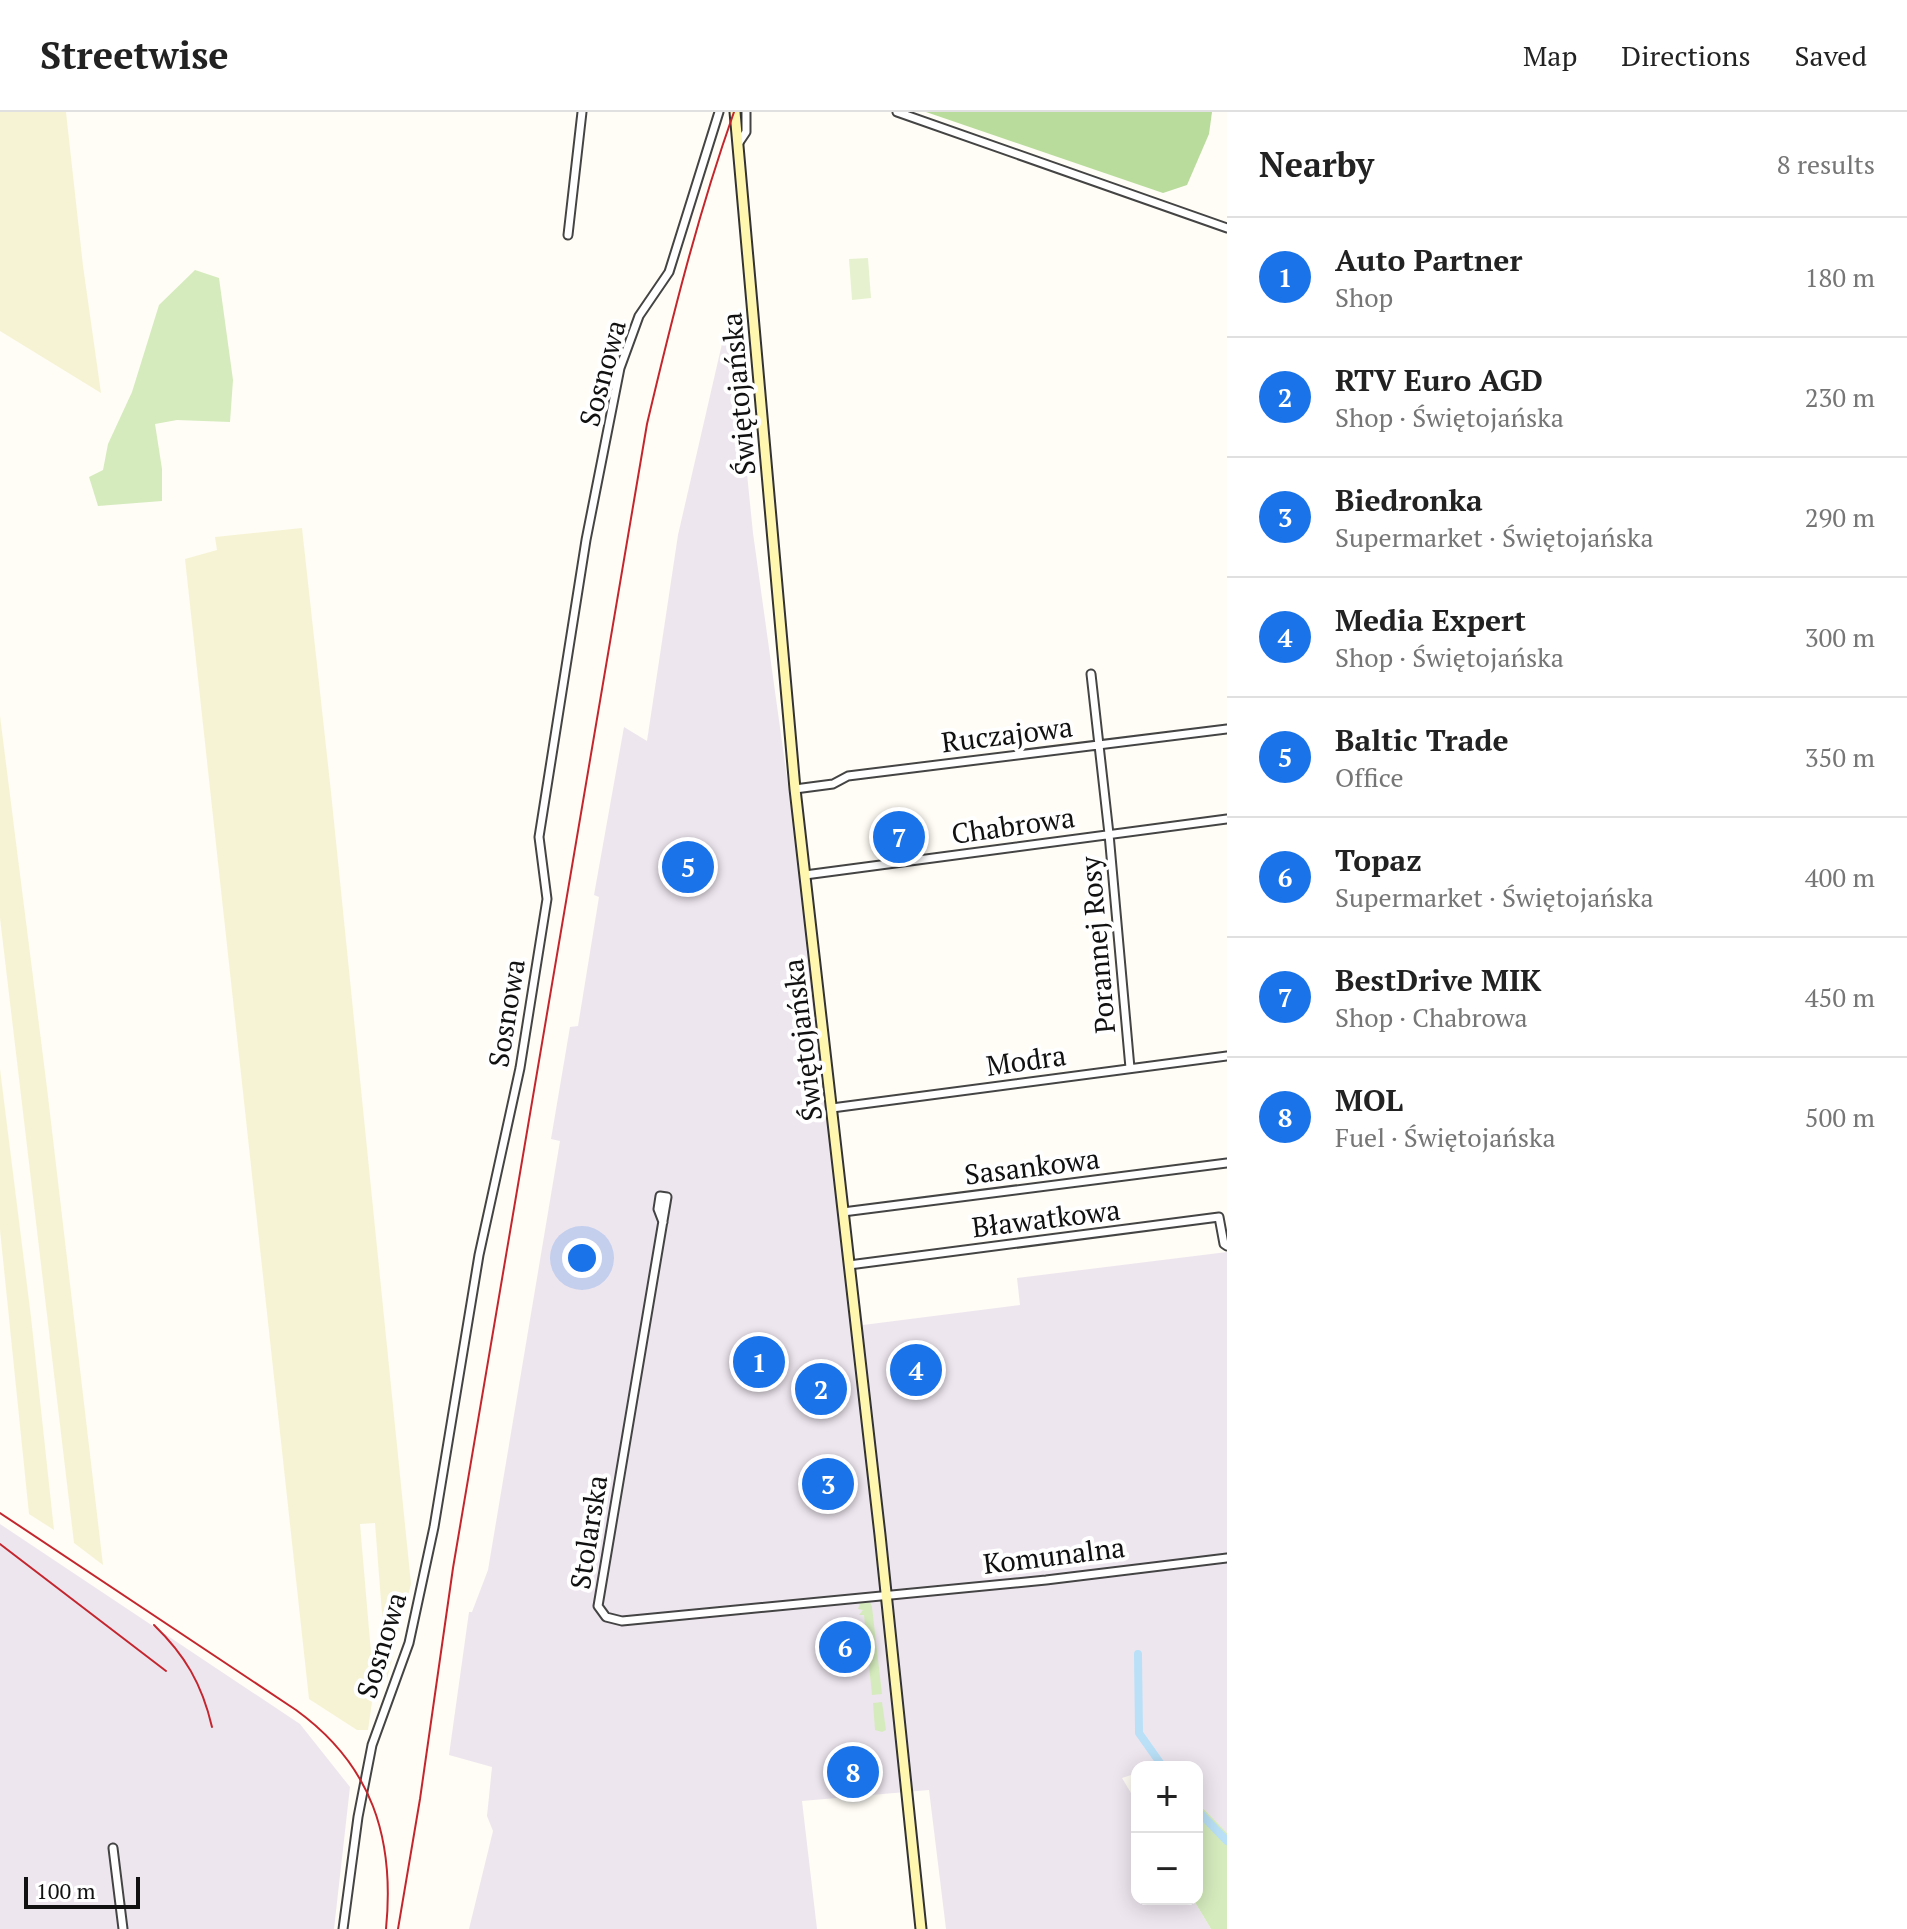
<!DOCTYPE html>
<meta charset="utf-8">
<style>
body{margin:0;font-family:"PT Serif",serif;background:#f6f6f6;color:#222}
.controls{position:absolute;right:24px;bottom:24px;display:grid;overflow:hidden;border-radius:16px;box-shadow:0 4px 20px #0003}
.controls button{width:72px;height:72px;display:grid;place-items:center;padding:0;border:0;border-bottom:2px solid #e0e0e0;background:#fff;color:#222;font:40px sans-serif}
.scale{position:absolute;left:24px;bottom:20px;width:116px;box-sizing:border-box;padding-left:8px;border:4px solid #111;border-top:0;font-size:22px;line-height:28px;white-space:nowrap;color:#111;-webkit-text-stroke:6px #fff;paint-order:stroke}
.you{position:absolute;left:582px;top:1146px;width:28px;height:28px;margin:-20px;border:6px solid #fff;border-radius:50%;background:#1a73e8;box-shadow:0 0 0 12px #1a73e833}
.badge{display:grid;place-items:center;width:52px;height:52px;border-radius:50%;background:#1a73e8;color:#fff;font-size:26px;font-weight:700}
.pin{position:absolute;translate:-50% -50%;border:4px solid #fff;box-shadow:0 2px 8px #0006}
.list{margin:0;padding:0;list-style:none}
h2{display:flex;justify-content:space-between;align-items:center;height:104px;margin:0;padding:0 32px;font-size:34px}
h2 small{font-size:26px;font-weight:400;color:#767676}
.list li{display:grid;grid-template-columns:52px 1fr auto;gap:24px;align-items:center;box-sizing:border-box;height:120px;padding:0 32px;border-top:2px solid #e0e0e0}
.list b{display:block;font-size:30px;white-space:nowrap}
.list p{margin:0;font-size:26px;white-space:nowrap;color:#767676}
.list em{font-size:26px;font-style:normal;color:#767676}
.map{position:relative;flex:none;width:1227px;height:1817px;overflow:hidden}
header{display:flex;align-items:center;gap:48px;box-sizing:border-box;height:112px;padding:0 40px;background:#fff;border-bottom:2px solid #e0e0e0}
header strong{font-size:38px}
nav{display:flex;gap:44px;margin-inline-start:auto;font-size:28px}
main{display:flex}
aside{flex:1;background:#fff}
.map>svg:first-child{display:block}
</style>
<header>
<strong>Streetwise</strong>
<nav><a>Map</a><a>Directions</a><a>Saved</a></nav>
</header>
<main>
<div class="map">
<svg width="1227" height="1817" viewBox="0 0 1227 1817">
<rect width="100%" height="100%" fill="#fffdf5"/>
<path fill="#eee6ef" d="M724 223H733L753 421 863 1213 1020 1193 1017 1166 1227 1140V1721L1197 1690V1655H1137V1661L1122 1666 1137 1691V1787H1193L1211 1817H946L929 1678 802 1689 817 1817H469L493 1719 487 1704 492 1655 449 1643 469 1500H472L488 1458 560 1029 551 1027 570 915 578 914 599 785 594 783 624 615 647 629 678 423Z
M0 1412 300 1612 350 1675 334 1817H0Z"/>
<path fill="#f6f3d4" d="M0 0H66L83 154 101 281 0 219Z
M302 416 331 680 411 1472 387 1567 375 1411 360 1412 374 1576 368 1618H357L309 1587 185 447 217 438 215 425Z
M0 604 47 976 103 1453 74 1431 0 806Z
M0 957 31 1205 54 1418 29 1402 0 1118Z"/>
<path fill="#d5ebbd" d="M195 158 219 166 233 268 230 310 177 308 155 312 162 357V389L98 394 89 365 103 358 108 332 132 280 159 193Z
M870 1490 872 1495 882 1582 872 1583 864 1503H859L863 1498 858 1497 860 1491Z
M882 1590 886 1618 882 1620 875 1618 873 1591Z
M1197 1690 1227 1721V1817H1211L1193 1787H1197Z"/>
<path fill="#b9dc9c" d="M926 0H1212L1209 22 1187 73 1163 81Z"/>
<path fill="#e6f2cf" d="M868 146 871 186 852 188 849 147Z"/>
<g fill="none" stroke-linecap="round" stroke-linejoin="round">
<path stroke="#b9e0f7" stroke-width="8" d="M1138 1542 1139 1621 1163 1655
M1197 1698 1227 1729"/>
<g stroke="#444" stroke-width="11">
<path id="street" d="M897 0 1227 116
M738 32 746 20V0
M568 123 582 0
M1091 562 1109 722 1130 956
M795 677 833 672 848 664 1227 617
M805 763 1227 707
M832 996 1227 944
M843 1100 1227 1051
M663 1110 658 1097 660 1084 667 1085 598 1494 606 1505 622 1509 1046 1468 1227 1446
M849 1153 1219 1105 1224 1132 1227 1134
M113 1736 123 1817
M343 1817 358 1705 372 1633 409 1531 434 1415 479 1143 520 956 547 787 539 725 586 428 620 256 639 204 669 160 719 0"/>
</g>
<g stroke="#333" stroke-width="13">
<path id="secondary" d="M735 0 795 677 880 1423 921 1817"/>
</g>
<use href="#street" stroke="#fff" stroke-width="7"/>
<use href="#secondary" stroke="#fff6b0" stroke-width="9"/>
<path stroke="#c4262e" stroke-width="2" d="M0 1401 296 1598C372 1653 395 1726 386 1817
M0 1432 166 1559
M154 1513C185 1543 202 1572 212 1615
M398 1817 420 1687 453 1456 647 312C672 206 698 102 734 0"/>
</g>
<g text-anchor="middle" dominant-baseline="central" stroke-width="8" stroke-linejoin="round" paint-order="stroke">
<g font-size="28" fill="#111" stroke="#fff">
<text transform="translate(602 261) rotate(-75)">Sosnowa</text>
<text transform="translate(738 282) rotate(-95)">Świętojańska</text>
<text transform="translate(1007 622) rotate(-7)">Ruczajowa</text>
<text transform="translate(1013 713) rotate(-8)">Chabrowa</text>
<text transform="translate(1097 833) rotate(-95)">Porannej Rosy</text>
<text transform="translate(506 901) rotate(-81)">Sosnowa</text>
<text transform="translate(802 928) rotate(-97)">Świętojańska</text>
<text transform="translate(1026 948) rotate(-8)">Modra</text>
<text transform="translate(1032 1054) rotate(-7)">Sasankowa</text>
<text transform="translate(1046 1106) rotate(-7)">Bławatkowa</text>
<text transform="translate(588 1420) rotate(-81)">Stolarska</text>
<text transform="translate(1054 1443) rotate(-7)">Komunalna</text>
<text transform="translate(381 1533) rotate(-73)">Sosnowa</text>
</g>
</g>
</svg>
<div class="controls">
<button>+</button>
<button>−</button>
</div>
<div class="scale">100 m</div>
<div class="you"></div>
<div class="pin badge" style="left:759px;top:1250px">1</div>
<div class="pin badge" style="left:821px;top:1277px">2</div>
<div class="pin badge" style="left:828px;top:1372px">3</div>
<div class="pin badge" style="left:916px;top:1258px">4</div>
<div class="pin badge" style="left:688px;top:755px">5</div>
<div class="pin badge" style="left:845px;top:1535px">6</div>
<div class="pin badge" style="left:899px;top:725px">7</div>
<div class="pin badge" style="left:853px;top:1660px">8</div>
</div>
<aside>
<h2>Nearby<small>8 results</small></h2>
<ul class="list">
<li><span class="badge">1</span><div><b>Auto Partner</b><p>Shop</p></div><em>180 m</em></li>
<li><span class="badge">2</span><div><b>RTV Euro AGD</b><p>Shop · Świętojańska</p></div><em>230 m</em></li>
<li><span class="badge">3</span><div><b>Biedronka</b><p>Supermarket · Świętojańska</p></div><em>290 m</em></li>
<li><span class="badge">4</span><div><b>Media Expert</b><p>Shop · Świętojańska</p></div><em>300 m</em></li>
<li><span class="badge">5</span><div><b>Baltic Trade</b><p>Office</p></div><em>350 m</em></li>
<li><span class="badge">6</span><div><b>Topaz</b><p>Supermarket · Świętojańska</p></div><em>400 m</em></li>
<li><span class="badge">7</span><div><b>BestDrive MIK</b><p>Shop · Chabrowa</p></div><em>450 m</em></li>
<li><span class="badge">8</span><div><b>MOL</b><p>Fuel · Świętojańska</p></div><em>500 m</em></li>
</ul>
</aside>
</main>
